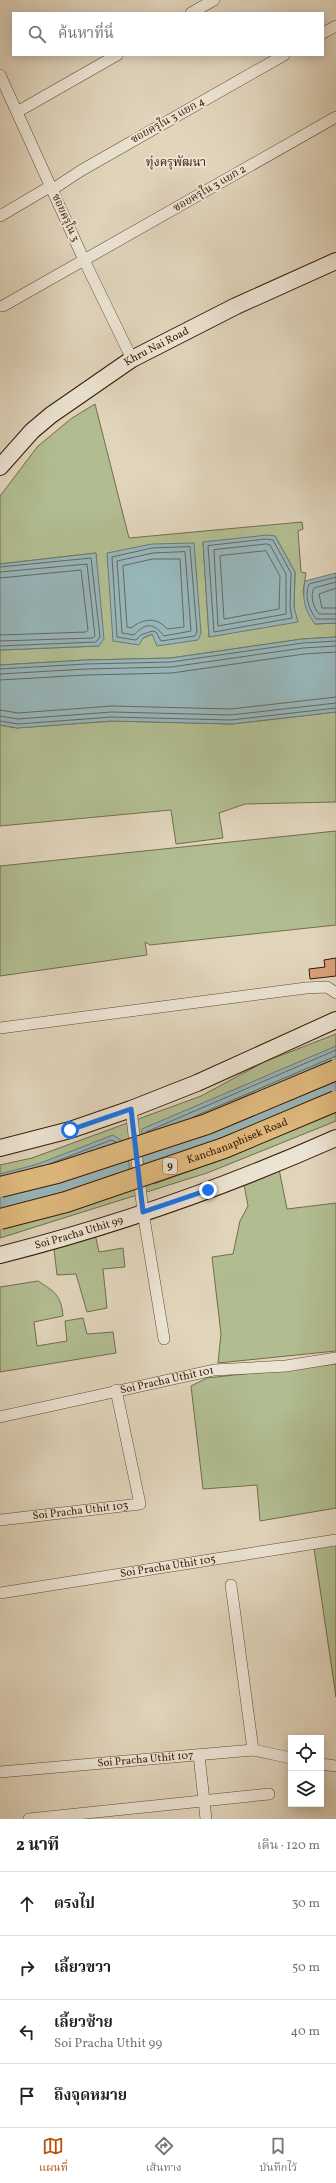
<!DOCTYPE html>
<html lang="th">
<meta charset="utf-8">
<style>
body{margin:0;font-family:Vollkorn,"Noto Serif Thai",serif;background:#f2f2f2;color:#222}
.controls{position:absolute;right:12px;bottom:12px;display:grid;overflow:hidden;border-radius:0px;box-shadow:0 2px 10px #0003}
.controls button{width:36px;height:36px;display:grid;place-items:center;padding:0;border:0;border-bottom:1px solid #e0e0e0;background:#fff;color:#222;font:20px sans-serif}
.stop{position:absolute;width:12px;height:12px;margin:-9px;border:3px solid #1a73e8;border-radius:50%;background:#fff}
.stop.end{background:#1a73e8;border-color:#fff;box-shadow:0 1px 4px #0008}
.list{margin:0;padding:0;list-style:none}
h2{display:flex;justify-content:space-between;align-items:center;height:52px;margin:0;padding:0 16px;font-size:17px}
h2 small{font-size:13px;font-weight:400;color:#767676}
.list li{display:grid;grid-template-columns:26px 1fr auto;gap:12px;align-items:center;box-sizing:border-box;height:64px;padding:0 16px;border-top:1px solid #e0e0e0}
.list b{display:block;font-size:15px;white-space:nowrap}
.list p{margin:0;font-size:13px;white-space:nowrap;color:#767676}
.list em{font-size:13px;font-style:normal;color:#767676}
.icon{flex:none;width:22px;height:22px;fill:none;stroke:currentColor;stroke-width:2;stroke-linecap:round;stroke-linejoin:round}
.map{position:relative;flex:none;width:336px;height:1819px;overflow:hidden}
.search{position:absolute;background:#fff;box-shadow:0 2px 10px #0003;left:12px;right:12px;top:12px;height:44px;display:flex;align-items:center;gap:10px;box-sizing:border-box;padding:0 14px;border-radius:0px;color:#767676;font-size:15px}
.sheet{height:308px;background:#fff}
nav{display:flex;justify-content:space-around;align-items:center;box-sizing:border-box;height:56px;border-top:1px solid #e0e0e0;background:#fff;font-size:11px;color:#767676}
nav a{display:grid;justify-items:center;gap:2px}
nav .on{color:#b45309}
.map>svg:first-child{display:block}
</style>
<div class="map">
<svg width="336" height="1819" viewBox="0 0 336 1819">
<rect width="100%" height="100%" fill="#e0d4bb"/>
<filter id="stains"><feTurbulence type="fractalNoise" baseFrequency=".005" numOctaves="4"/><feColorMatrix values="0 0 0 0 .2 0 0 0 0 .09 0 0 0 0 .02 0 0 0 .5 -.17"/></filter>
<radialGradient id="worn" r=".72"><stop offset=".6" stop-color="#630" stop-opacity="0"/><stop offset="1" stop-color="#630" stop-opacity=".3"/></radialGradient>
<path fill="#b1bd91" stroke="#746c4a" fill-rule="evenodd" d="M95 404 129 538 302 522 303 529 298 531 301 572 306 573 303 592 315 624 336 623V637L302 639 171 658 86 660 0 665V650L99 646 96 553 0 564V496L38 446 72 418ZM275 536 295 572 294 607 209 637 203 542ZM194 543 153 634 143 638Z
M336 712V802L245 804 219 813 223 838 176 844 171 810 0 826V725L17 728 112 721 232 724Z
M336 831V925L150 945 145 942 147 955 0 976V866Z
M336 1034V1121L207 1173 0 1238V1165L32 1158 201 1096 264 1062Z
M279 1169 287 1209 336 1203V1351L218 1363 221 1334 212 1257 233 1254 240 1221 248 1206 243 1179Z
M95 1234 99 1252 123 1248 125 1267 103 1269 107 1308 87 1312 76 1274 57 1275 54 1249Z
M38 1281C55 1292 61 1295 63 1316L34 1322 37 1346 67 1341 65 1321 83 1318 87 1334 113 1332 116 1353 0 1372V1287Z
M336 1364V1508L260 1521 257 1485 203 1489 191 1386 207 1378Z
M336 1545V1697L314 1548Z"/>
<path fill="#97b6ba" stroke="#707870" d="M267 535 275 536 295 572 294 607 298 622 209 637 203 542Z
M194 543 201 633 198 640 157 646 152 634 143 638 139 645 113 641 107 553 152 544Z
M96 553 104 639 99 646 0 650V564Z
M336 573V623L315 624C304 609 302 599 305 581Z
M336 637V712L232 724 112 721 17 728 0 725V665L86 660 171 658 302 639Z
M336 1046V1112L215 1162 154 1184 141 1157 142 1129Z
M113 1135 122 1141 129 1163 131 1188 0 1228V1174L38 1164Z"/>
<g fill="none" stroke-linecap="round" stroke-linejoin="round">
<path stroke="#66685e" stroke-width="1" d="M267 539 273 540 291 573 290 607 292 618 214 632 208 546Z
M267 544 270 545 286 574V614L218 626 214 550Z
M190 547 197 632 195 636 161 641 156 632 152 631 141 635 136 640 117 637 112 557 152 548Z
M266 551 280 576 279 609 224 619 220 556Z
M185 552 191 631 164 636C154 623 146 622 134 635L122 633 117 561 153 553Z
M153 559H180L184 627 167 629C157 617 144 618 131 628L127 627 123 566Z
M0 567 91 558 100 637 96 642 0 646
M0 572 87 564 95 636 93 638 0 641
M336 577 309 584C304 596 309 609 316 619H336
M0 578 81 570 88 630 86 632 0 635
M336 582 314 588C310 596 313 607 319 614H336
M336 588 319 594 322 608H336
M0 669 86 664 171 662 303 643 336 641
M0 674 86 669 171 667 303 648 336 646
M0 680 86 675 172 673 304 654 336 652
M0 710 18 713 112 706 231 709 336 697
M0 716 18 719 112 712 231 715 336 703
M0 721 18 724 112 717 231 720 336 708
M193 1117 336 1056
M146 1132 336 1050
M49 1164 111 1140 116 1142"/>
</g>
<path fill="#d69f7a" stroke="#361a02" d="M336 958V976L310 979 309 969 325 967 324 960Z"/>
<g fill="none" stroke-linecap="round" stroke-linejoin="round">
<g stroke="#604830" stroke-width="12">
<g id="street">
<path d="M191 13 214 0"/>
<path d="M323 33 336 26"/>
<path d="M0 75 84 260 132 359"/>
<path d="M17 112 117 55"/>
<path d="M53 189 82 170 284 55"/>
<path d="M0 216 51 186"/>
<path d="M3 306 336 117"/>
<path d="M0 1028 306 988 327 987 336 993"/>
<path d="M131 1109 143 1212 164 1339"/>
<path id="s1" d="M0 1417 214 1370 286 1366 336 1358"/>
<path id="s2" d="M0 1520 140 1504 116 1390"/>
<path d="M231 1585 253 1750"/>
<path id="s3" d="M0 1593 336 1540"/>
<path d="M199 1755 206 1819"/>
<path d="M321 1764 336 1766"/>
<path id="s4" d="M0 1772 253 1750 291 1758"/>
<path d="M29 1819 269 1794"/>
</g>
</g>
<g stroke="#361a02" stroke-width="18">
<g id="secondary">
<path id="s5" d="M0 467 32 431 51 415 132 359 236 306 336 261"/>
<path d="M0 1148 70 1130 131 1109 197 1083 336 1020"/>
<path id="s6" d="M0 1255C115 1226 228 1186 336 1138"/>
</g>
</g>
<use href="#street" stroke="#ebe3d3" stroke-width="11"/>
<use href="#secondary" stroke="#ebe3d3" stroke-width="16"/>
<g stroke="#361a02" stroke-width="22" stroke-linecap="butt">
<g id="highway-bridge">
<path d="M0 1187 57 1173 207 1124 336 1070"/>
<path id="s7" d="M0 1219 66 1202 224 1148 336 1101"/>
</g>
</g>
<use href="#highway-bridge" stroke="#e0ba7e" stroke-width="20"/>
</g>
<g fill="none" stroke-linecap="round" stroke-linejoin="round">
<path stroke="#1a73e8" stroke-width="5" d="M70 1130 131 1109 143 1212 208 1190"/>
</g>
<g text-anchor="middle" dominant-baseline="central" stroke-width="4" stroke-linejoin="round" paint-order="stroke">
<rect fill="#ebe3d3" stroke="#6c5641" stroke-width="1" x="163" y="1158" width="14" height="16" rx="3"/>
<g font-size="10" font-weight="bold" fill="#361a02">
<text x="170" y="1166">9</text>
</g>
<g font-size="11" fill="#361a02" stroke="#ebe3d3">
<text transform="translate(168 121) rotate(-29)">ซอยครุใน 3 แยก 4</text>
<text transform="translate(210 189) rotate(-30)">ซอยครุใน 3 แยก 2</text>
<text transform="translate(65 218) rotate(66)">ซอยครุใน 3</text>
<text stroke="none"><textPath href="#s5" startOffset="199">Khru Nai Road</textPath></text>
<text stroke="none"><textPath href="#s7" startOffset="250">Kanchanaphisek Road</textPath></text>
<text stroke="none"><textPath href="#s6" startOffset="82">Soi Pracha Uthit 99</textPath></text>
<text stroke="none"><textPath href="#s1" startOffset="171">Soi Pracha Uthit 101</textPath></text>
<text stroke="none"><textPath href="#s2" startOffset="81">Soi Pracha Uthit 103</textPath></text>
<text stroke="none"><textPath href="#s3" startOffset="170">Soi Pracha Uthit 105</textPath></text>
<text stroke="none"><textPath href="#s4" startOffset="146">Soi Pracha Uthit 107</textPath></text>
</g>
<g font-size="12" fill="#361a02" stroke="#ebe3d3">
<text x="176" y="163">ทุ่งครุพัฒนา</text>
</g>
</g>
<rect width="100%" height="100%" filter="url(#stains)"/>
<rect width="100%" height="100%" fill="url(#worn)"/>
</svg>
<div class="controls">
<button><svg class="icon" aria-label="locate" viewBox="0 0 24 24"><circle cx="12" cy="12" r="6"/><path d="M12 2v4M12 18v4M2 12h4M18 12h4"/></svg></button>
<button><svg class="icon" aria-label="layers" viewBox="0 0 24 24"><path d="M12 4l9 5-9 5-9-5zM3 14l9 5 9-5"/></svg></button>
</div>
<div class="stop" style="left:70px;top:1130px"></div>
<div class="stop end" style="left:208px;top:1190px"></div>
<div class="search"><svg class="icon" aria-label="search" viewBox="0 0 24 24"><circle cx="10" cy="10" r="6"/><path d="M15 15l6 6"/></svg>ค้นหาที่นี่</div>
</div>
<section class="sheet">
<h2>2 นาที<small>เดิน · 120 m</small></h2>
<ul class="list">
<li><svg class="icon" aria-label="ahead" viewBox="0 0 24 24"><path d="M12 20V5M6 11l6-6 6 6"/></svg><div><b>ตรงไป</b></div><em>30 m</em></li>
<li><svg class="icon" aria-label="right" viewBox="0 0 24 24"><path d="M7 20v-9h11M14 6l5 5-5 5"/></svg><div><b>เลี้ยวขวา</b></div><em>50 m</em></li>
<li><svg class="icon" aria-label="left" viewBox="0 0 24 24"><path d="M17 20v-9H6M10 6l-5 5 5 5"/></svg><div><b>เลี้ยวซ้าย</b><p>Soi Pracha Uthit 99</p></div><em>40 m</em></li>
<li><svg class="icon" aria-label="arrive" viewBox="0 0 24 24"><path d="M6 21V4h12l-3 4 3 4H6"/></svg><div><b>ถึงจุดหมาย</b></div></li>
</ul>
</section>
<nav>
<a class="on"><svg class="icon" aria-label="map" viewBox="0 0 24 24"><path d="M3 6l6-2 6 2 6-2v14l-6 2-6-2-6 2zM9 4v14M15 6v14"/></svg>แผนที่</a>
<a><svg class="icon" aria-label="directions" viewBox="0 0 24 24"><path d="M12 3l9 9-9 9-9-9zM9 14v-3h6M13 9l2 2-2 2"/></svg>เส้นทาง</a>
<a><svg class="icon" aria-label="saved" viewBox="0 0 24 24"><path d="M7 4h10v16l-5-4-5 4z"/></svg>บันทึกไว้</a>
</nav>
